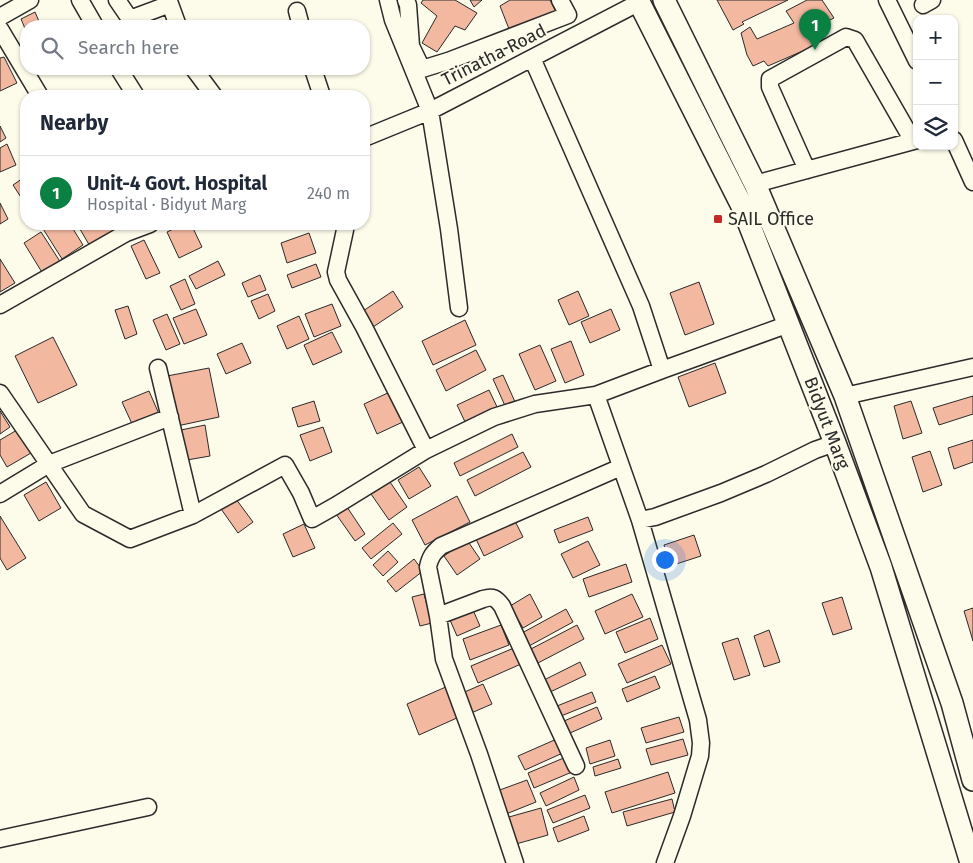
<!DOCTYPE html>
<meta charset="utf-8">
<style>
body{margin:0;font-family:"Fira Sans",sans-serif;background:#f2f2f3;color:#1f2937}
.controls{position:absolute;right:15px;top:15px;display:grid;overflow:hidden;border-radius:10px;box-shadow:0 1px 4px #0004}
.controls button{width:45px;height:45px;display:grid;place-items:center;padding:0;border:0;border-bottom:1px solid #e0e1e3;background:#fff;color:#1f2937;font:25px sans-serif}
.you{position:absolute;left:664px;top:559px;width:18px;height:18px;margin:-12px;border:4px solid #fff;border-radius:50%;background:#1a73e8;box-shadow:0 0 0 8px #1a73e833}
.badge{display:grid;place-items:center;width:32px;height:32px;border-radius:50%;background:#0b8043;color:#fff;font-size:16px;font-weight:700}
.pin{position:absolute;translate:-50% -41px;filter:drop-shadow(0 1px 2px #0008)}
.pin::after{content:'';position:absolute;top:26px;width:18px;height:15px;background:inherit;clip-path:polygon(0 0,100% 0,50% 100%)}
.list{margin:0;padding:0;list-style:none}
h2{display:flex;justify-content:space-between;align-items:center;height:65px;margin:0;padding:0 20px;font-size:21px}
h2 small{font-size:16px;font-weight:400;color:#747a83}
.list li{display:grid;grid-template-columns:32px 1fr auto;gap:15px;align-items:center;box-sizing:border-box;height:75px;padding:0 20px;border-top:1px solid #e0e1e3}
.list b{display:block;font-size:19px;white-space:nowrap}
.list p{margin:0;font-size:16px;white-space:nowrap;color:#747a83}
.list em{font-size:16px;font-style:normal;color:#747a83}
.icon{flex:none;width:28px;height:28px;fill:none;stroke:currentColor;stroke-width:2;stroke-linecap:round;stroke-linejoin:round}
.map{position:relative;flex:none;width:973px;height:863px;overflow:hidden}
.search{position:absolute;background:#fff;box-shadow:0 1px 4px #0004;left:20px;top:20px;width:350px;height:55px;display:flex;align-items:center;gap:12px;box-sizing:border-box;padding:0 18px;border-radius:20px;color:#747a83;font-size:19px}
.panel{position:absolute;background:#fff;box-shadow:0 1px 4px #0004;left:20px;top:90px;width:350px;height:140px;border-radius:20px}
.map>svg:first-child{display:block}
</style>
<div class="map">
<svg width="973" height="863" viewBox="0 0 973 863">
<rect width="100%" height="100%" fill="#fdfbea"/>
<path fill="#f2b8a0" stroke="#2b2b2b" d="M423 0H455L477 13 465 30 455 26 437 52 422 43 437 16 421 3Z
M470 0H482L474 7Z
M510 0H550L557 14 509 29 500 6Z
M717 0H788L742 22 744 24 733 30Z
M807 0H822L834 18 807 32 809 35 820 31 824 41 814 44 817 50 808 55 805 50 768 66 764 61 753 66 747 55 741 33 750 27 757 39 794 23 786 11Z
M35 12 41 26H26V31L21 19Z
M4 57 17 83 0 91V58Z
M0 126 6 138 0 142Z
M7 144 16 165 0 172V148Z
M26 176V205L13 185Z
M0 203 8 219 0 224Z
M40 224H70L83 245 62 259Z
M77 224H109L115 234 91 248Z
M184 224H191L202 247 179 258 167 232Z
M41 232 61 263 43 274 24 243Z
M309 233 316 253 287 263 281 243Z
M144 240 160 273 146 279 131 246Z
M0 259 15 283 0 292Z
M218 261 225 275 196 289 189 276Z
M316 264 321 277 292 288 287 275Z
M260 275 266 290 248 297 242 283Z
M185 279 195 304 181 310 170 286Z
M699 282 714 324 685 335 670 293Z
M393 291 403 307 373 327 363 311Z
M578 291 589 316 569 325 558 300Z
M268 294 275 311 259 319 251 301Z
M332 304 341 326 314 337 305 314Z
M128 306 137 334 125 339 115 310Z
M196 309 207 335 184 344 173 318Z
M611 309 620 330 590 343 581 322Z
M167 314 180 344 166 350 153 320Z
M299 316 309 339 287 349 277 326Z
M465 320 476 345 433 365 422 341Z
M332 332 342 352 313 365 304 345Z
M53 337 77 385 38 403 15 356Z
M571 341 584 375 565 383 551 349Z
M242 343 251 363 226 374 217 354Z
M540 345 556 381 535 390 519 354Z
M476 350 486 370 446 391 436 370Z
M715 363 726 393 689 407 678 377Z
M209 368 219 417 177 426 167 376Z
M503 375 516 404 506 408 493 379Z
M489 390 499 411 467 426 457 405Z
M149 391 159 414 133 426 122 402Z
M392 391 405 421 377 434 364 404Z
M973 396V414L939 425 933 408Z
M314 401 320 421 298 427 292 408Z
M911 401 922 433 903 439 894 406Z
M0 411 10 427 0 434Z
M205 425 210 456 187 460 181 430Z
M323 427 332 452 310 461 300 435Z
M17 430 31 453 7 467 0 455V440Z
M512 434 518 447 460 476 454 463Z
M973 440V462L954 469 948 448Z
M930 451 942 485 923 492 912 457Z
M523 452 531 467 475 496 467 480Z
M419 467 431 486 409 499 398 480Z
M46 482 61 508 39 521 24 495Z
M390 482 407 507 389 520 371 494Z
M233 495 253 522 238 533 219 506Z
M457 496 470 522 425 545 412 520Z
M347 507 365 534 355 541 336 514Z
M0 516 26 558 7 570 0 558Z
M588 517 593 530 559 543 554 530Z
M514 519 523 537 484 556 476 539Z
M393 523 402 534 371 559 362 548Z
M304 524 315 548 293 557 283 534Z
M694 535 701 556 670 566 664 545Z
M467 540 480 559 457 575 444 556Z
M588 541 600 565 573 578 561 554Z
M388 551 398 562 383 576 373 565Z
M414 559 423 571 396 592 387 581Z
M626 564 632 582 589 597 583 579Z
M424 594 432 623 420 626 412 597Z
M530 594 542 617 523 628 510 606Z
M632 594 643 617 605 634 595 611Z
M842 597 852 629 833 635 822 603Z
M973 608V641L964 611Z
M566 609 573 622 529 646 522 633Z
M473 610 480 626 457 636 450 620Z
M650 618 658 639 625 653 616 632Z
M501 625 509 645 470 660 463 639Z
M577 625 584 639 536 664 529 650Z
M769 630 780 662 764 667 754 636Z
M738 638 750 675 734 680 722 643Z
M662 645 671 664 627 683 618 664Z
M514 648 521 664 478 683 471 666Z
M580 662 586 675 548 693 542 681Z
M655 676 660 688 627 702 622 689Z
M483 684 492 704 469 714 460 694Z
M448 686 459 717 419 735 407 704Z
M592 692 596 702 561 716 557 706Z
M597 707 602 719 570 733 564 721Z
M679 717 684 732 646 743 641 728Z
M559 738 565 752 525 770 518 756Z
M683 739 688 755 651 765 646 749Z
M610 740 615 756 590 764 586 748Z
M566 757 572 772 534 788 528 773Z
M618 759 621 768 595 776 593 767Z
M668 772 675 793 612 813 605 792Z
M574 777 579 790 546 806 540 793Z
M527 780 536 802 506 814 497 791Z
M585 795 590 808 553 823 547 810Z
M672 799 675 812 627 826 623 812Z
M541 808 548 835 516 844 509 817Z
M584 816 589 830 558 842 553 828Z"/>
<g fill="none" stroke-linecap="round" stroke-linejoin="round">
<g stroke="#2b2b2b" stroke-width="19">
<path id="minor" d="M80 0 95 26
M117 0 130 19 170 4 178 26
M388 0 393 20 430 111 449 229 459 308
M406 0 408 5 411 46 422 69 448 61 568 15 560 0
M887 0 917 61
M923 5 932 0
M297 11 301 26
M0 17 30 0
M0 29 40 96
M532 58 641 306 662 370 789 324
M119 69 136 96
M194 69 214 96
M313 69 322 96
M364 138 430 111 640 2
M954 140 973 182
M807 170 770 87V79L846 37 855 40 913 141
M755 184 917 140
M345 224V230L336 272 338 280 364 327 426 450
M0 305 126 233 150 224
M158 368 193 515
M0 393 83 514 130 539 193 515 285 465 301 493 312 519 335 506 426 450 494 417 535 404 596 395 662 370
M596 395 640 520 655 517 721 493 766 474 815 450 835 443
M845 396 973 367
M0 494 49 464 170 417
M640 520 698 720 701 743 700 756 682 816 665 863
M438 616 483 599C493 596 496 598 502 606L576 766
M0 839 148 807
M515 863 479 754 444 659 438 616 428 567C430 557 433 553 441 546L621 467"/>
</g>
<g stroke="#2b2b2b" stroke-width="24">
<path id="major" d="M638 0 742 206 835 443 881 567 971 863
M664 0 755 184 845 396 952 703 973 780"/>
</g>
<use href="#minor" stroke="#fdfbea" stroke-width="16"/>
<use href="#major" stroke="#fdfbea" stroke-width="21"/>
</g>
<rect fill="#c62828" stroke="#fdfbea" stroke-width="2" x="713" y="214" width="10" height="10" rx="2.5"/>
<g text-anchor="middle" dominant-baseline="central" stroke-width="4" stroke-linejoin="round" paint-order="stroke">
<g font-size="18" fill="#2b2b2b" stroke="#fdfbea">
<text transform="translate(494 55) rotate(-27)">Trinatha Road</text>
<text transform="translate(827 423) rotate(69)">Bidyut Marg</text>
</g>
<g font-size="18" fill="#2b2b2b" stroke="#fdfbea" text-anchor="start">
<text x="728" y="219">SAIL Office</text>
</g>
</g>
</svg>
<div class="controls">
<button>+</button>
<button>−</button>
<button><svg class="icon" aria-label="layers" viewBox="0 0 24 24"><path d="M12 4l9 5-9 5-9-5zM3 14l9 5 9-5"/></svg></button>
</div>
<div class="you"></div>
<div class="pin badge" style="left:815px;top:50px">1</div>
<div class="search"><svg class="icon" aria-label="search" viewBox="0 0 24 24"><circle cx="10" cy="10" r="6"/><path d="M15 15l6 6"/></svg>Search here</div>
<section class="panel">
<h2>Nearby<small></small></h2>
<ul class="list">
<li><span class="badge">1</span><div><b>Unit-4 Govt. Hospital</b><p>Hospital · Bidyut Marg</p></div><em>240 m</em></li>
</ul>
</section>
</div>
